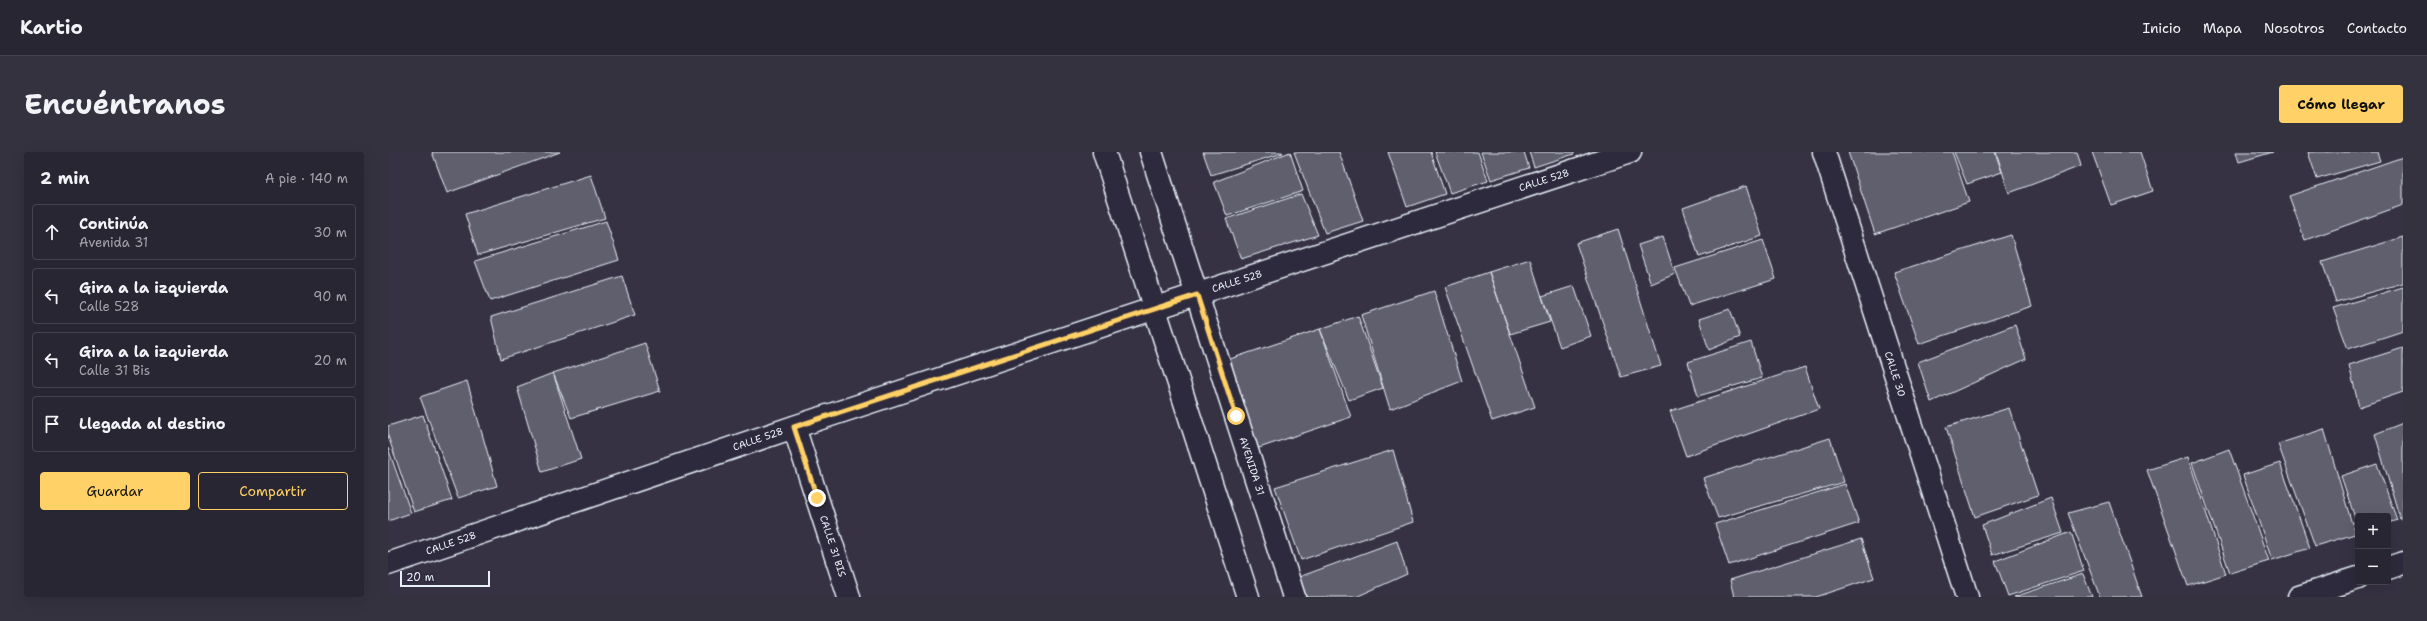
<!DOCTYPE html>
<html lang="es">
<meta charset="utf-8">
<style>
body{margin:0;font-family:"Shantell Sans",sans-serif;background:#34323f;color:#f1f3f6}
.controls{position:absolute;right:12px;bottom:12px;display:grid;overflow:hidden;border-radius:4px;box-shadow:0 4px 16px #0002}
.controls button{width:36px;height:36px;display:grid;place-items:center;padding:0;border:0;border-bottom:1px solid #44434e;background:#282633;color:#f1f3f6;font:20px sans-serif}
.scale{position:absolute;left:12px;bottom:10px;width:90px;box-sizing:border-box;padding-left:4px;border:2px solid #e8f1f8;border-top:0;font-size:11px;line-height:14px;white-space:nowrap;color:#e8f1f8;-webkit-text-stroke:3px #2f2a3d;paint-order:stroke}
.stop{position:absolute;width:12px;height:12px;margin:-9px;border:3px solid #ffd166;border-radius:50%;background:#fff}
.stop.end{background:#ffd166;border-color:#fff;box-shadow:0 1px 4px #0008}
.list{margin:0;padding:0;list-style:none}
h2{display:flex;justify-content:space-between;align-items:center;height:52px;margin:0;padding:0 16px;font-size:17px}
h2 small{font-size:13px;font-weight:400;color:#a5a5ac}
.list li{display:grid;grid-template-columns:26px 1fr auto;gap:12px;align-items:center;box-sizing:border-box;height:56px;margin:0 8px 8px;padding:0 8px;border:1px solid #44434e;border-radius:4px}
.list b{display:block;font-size:15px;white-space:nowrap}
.list p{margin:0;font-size:13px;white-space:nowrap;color:#a5a5ac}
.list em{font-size:13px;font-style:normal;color:#a5a5ac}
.actions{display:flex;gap:8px;padding:12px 16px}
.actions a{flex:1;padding:9px 0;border:1px solid #ffd166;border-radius:4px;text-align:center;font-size:14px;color:#ffd166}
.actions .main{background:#ffd166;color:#111}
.icon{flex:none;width:22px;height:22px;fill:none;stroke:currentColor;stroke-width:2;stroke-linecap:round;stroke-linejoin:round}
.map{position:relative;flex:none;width:2015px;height:445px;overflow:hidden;border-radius:4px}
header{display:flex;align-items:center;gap:24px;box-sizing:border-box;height:56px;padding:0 20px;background:#282633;border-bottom:1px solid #44434e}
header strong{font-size:19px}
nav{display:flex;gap:22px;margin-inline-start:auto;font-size:14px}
.intro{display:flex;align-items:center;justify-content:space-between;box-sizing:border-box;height:96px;padding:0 24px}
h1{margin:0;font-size:28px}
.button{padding:10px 18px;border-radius:4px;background:#ffd166;color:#111;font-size:14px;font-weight:700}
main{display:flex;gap:24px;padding:0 24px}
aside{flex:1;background:#282633;border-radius:4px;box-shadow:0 4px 16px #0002}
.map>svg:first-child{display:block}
</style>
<header>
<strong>Kartio</strong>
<nav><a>Inicio</a><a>Mapa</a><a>Nosotros</a><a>Contacto</a></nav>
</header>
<div class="intro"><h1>Encuéntranos</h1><a class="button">Cómo llegar</a></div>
<main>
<aside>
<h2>2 min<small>A pie · 140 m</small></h2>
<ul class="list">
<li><svg class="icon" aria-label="ahead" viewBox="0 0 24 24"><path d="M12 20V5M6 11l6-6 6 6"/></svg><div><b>Continúa</b><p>Avenida 31</p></div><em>30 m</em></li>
<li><svg class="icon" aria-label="left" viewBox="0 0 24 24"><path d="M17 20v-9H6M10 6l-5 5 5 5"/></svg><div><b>Gira a la izquierda</b><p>Calle 528</p></div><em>90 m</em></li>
<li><svg class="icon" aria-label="left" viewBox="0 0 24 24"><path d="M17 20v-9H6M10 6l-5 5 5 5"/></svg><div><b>Gira a la izquierda</b><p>Calle 31 Bis</p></div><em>20 m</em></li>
<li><svg class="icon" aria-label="arrive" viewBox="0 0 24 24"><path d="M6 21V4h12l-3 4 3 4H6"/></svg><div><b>Llegada al destino</b></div></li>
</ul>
<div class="actions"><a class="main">Guardar</a><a>Compartir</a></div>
</aside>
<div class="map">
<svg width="2015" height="445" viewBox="0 0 2015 445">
<rect width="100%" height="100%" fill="#363244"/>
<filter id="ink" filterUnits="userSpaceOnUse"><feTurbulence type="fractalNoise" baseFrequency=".025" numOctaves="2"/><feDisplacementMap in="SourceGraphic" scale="8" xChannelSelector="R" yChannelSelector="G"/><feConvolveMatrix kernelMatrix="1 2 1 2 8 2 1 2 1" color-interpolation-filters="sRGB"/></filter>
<g filter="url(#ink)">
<path fill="#605e6e" stroke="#e8f1f8" d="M44 0H172L59 41Z
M815 0H894L895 1 823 23Z
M902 0 915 39 839 64 826 30Z
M906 0H951L975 69 937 81Z
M1000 0H1043L1057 42 1019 55Z
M1047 0H1090L1100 29 1062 41Z
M1093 0H1136L1141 16 1103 28Z
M1141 0H1186V2L1146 15Z
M1460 0H1564L1581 50 1487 82Z
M1566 0H1607L1614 20 1579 32Z
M1608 0H1689L1693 14 1621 41Z
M1704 0H1752L1765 39 1723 53Z
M1848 0H1885L1851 10Z
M1920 0H1989L1992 9 1929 27Z
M2015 5V53L1917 88 1901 44Z
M203 23 217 66 90 103 77 62Z
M1358 34 1374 84 1311 105 1295 56Z
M913 42 930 83 853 107 838 67Z
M218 69 231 108 102 149 87 109Z
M1230 77 1273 214 1233 225 1188 91Z
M1623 83 1644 154 1531 192 1506 120Z
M1275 85 1287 122 1263 132 1250 93Z
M2015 85V131L1948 150 1934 110Z
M1375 88 1388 127 1301 154 1287 116Z
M1142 107 1162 170 1122 182 1101 120Z
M1101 120 1147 255 1104 269 1057 135Z
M234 124 247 163 113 207 103 165Z
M1186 134 1203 184 1172 195 1154 144Z
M2015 135V179L1960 197 1945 156Z
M1046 139 1074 229 1002 257 973 163Z
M1342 157 1352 185 1321 198 1311 167Z
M970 164 995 236 961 248 932 177Z
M1627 173 1638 207 1543 250 1530 210Z
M932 177 963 265 868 297 839 208Z
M1363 190 1374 226 1310 244 1300 210Z
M257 191 272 239 183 266 165 221Z
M2015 196V240L1971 255 1961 213Z
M1417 215 1431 257 1298 304 1282 259Z
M165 221 193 307 154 320 129 235Z
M79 229 109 334 70 346 32 245Z
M1621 256 1650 343 1587 365 1558 275Z
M35 263 64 348 26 360 0 284V274Z
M2015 271V367H2012L1987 282Z
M1936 277 1967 382 1927 394 1890 292Z
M1442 286 1456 330 1330 366 1315 326Z
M0 296 23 361 0 369Z
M1841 297 1881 409 1842 421 1804 311Z
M1005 298 1025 370 913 408 887 335Z
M1800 305 1838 422 1800 434 1759 318Z
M1892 311 1922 396 1884 408 1855 323Z
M1989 312 2009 368 2000 371V364H1970V375L1953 324Z
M1457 332 1471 371 1341 413 1327 372Z
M1663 346 1675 381 1604 403 1594 373Z
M1721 350 1754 445H1712L1680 361Z
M1683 380 1696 419 1620 444 1607 409Z
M1473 387 1486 426 1428 445H1346L1342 428Z
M1009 389 1019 422 968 445H918L911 425Z
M1695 422 1704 445H1626Z"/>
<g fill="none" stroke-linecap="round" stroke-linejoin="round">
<g stroke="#e8f1f8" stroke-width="25">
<path id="street" d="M1436 0 1579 445
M406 275 461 445
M0 412 406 275 1242 0
M2000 416 2015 411
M1911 445 1970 426"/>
</g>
<g stroke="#e8f1f8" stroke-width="25">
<path id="secondary" d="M716 0 860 445
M763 0 906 445"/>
</g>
<use href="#street" stroke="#2f2a3d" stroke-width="22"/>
<use href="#secondary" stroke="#2f2a3d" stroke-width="22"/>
</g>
</g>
<g fill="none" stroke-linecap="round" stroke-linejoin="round" filter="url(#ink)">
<path stroke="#ffd166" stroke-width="5" d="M429 346 406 275 809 143 848 264"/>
</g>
<g text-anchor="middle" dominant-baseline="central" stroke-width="3" stroke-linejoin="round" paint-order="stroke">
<g font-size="10" fill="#e8f1f8" stroke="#2f2a3d">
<text transform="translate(1156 28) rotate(-18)">CALLE 528</text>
<text transform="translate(849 129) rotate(-18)">CALLE 528</text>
<text transform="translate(1507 222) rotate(72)">CALLE 30</text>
<text transform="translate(370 287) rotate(-19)">CALLE 528</text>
<text transform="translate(864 314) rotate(72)">AVENIDA 31</text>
<text transform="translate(63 391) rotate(-19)">CALLE 528</text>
<text transform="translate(445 394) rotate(72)">CALLE 31 BIS</text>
</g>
</g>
</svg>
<div class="controls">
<button>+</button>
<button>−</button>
</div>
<div class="scale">20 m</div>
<div class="stop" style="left:848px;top:264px"></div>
<div class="stop end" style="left:429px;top:346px"></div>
</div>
</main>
